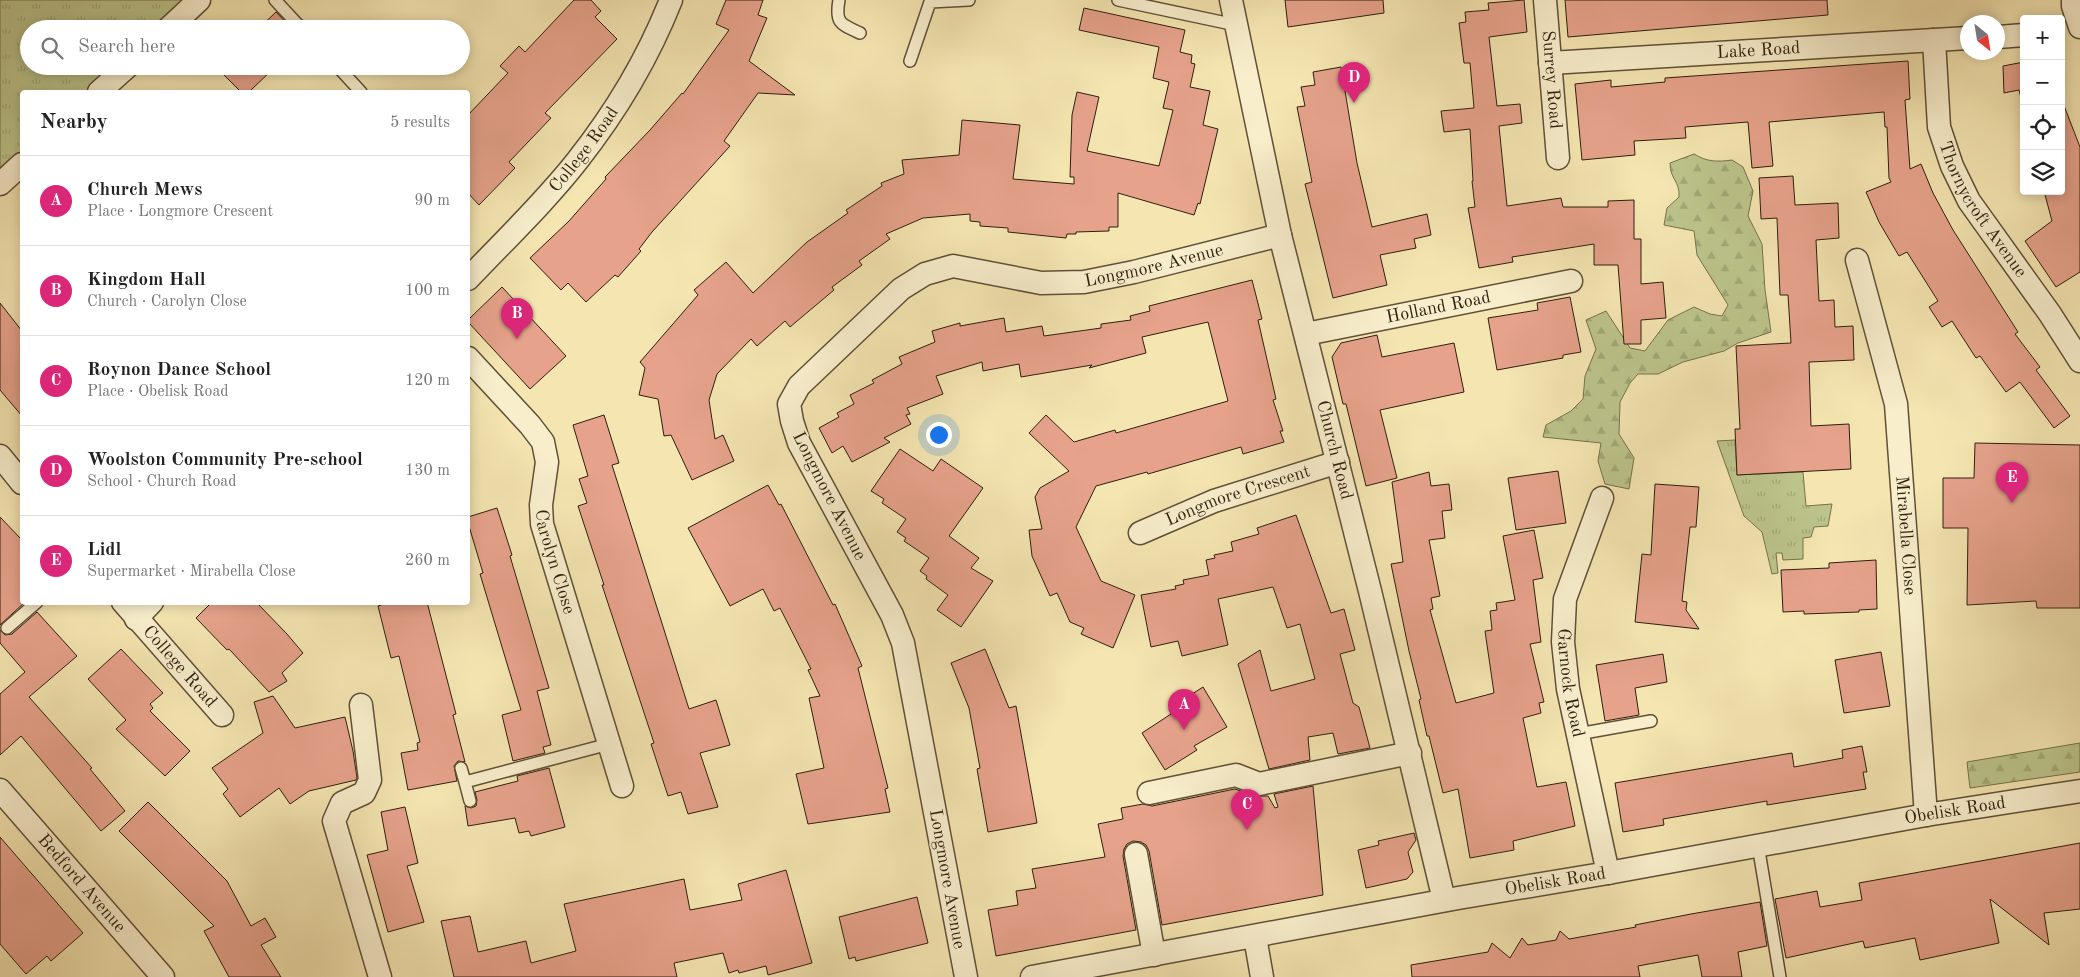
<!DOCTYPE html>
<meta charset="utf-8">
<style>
body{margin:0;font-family:"Old Standard TT",serif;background:#f6f6f6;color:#222}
.controls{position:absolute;right:15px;top:15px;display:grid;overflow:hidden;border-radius:5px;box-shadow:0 2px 12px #0003}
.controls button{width:45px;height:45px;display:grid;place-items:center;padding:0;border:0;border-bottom:1px solid #e0e0e0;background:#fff;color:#222;font:25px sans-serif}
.compass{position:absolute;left:1960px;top:15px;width:45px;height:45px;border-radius:50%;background:#fff;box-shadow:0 2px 12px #0003;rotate:150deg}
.you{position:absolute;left:938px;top:434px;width:18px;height:18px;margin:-12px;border:4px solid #fff;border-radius:50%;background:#1a73e8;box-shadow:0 0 0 8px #1a73e833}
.badge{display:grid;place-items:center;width:32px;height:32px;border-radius:50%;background:#db2777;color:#fff;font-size:16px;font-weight:700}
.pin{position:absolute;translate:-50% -41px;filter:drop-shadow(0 1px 2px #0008)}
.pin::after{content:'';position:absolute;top:26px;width:18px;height:15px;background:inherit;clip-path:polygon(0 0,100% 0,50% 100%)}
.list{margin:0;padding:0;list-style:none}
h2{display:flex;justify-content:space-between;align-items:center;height:65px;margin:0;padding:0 20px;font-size:21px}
h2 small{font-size:16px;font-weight:400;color:#767676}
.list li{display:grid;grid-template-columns:32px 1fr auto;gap:15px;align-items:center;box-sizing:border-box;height:90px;padding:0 20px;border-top:1px solid #e0e0e0}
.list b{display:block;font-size:19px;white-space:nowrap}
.list p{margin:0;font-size:16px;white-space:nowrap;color:#767676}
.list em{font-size:16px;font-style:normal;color:#767676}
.icon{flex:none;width:28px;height:28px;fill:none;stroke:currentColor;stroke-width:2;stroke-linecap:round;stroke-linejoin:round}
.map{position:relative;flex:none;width:2080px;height:977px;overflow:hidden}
.search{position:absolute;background:#fff;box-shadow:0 2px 12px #0003;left:20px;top:20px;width:450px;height:55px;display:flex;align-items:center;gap:12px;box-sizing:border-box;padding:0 18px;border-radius:28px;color:#767676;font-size:19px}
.panel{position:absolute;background:#fff;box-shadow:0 2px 12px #0003;left:20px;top:90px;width:450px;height:515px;border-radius:5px}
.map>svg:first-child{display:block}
</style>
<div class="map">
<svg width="2080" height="977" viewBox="0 0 2080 977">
<defs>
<pattern id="grass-tufts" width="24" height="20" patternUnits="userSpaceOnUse" patternTransform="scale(1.25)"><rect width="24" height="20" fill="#bcc48b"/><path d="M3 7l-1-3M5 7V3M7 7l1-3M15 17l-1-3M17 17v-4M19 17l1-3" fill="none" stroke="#a2a877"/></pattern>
<pattern id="forest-firs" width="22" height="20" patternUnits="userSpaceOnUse" patternTransform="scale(1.25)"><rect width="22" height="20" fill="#bcc48b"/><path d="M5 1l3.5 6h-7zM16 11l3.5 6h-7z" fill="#a2a877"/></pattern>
</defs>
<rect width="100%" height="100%" fill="#f4e5b1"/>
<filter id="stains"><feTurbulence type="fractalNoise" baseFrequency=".004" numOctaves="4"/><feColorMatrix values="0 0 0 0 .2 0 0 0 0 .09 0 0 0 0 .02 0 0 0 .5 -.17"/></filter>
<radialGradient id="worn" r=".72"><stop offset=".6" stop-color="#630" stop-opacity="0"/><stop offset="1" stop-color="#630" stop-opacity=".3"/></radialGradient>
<path fill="url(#grass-tufts)" stroke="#75724c" d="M0 0H199L168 29H29V66H128L99 92H22V164L0 184Z
M1735 440 1737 475 1803 472 1806 506 1832 504 1828 526 1814 527 1811 537 1803 538V559L1783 560 1782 553H1776L1778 573 1772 574 1762 532 1744 516 1717 441Z"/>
<path fill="url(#forest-firs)" stroke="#75724c" d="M1694 154C1707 162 1717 162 1732 160L1743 167 1753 191 1748 216 1762 244 1765 290 1771 332 1738 343 1724 351 1683 362 1658 374H1638L1630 383 1620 402 1619 434 1634 458 1629 489 1605 484 1598 461 1601 443 1543 437 1546 425 1571 411 1583 399 1585 376 1596 349 1586 320 1606 311 1630 348 1645 351 1668 320 1694 307 1710 314 1722 316 1728 305 1697 255 1694 231 1664 225 1667 208 1679 197C1680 180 1670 180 1670 163Z
M2080 743V772L1970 788 1967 762Z"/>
<path fill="#e6a28b" stroke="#2e1f0e" d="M574 0H591L601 11 595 17 617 39 545 113 551 118 509 162 515 168 479 205 468 193V115L508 73 500 66 519 46 525 52Z
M726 0H763L758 15 767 18 749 61 795 95 758 93 724 141 730 146 652 232 639 249 641 251 618 277 615 275 586 302 568 283 561 290 530 258 569 221 606 179 605 177 650 130 682 93 683 94 729 30 716 24Z
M1285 0H1383L1384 13 1288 27Z
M1524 0 1527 32 1489 37 1497 106 1520 104 1522 123 1499 126 1507 206 1561 198 1563 207H1608V201L1634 200V239H1641V284L1663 282 1666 318 1641 320V344H1624L1618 265H1594V244L1512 257 1513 262 1479 268 1468 208 1475 207 1472 181H1473L1470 129 1444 132 1441 111 1474 108 1470 63H1464L1459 23 1466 22 1465 12 1489 10 1488 3Z
M1565 0H1827L1828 15 1568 37Z
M1084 8 1185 30 1180 52 1192 55 1191 63 1195 64 1190 87 1210 91 1203 125 1218 129 1200 204 1198 203 1194 215 1118 193V227H1109V231L1076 232V234H1067L1066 238 1008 232V228L980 226V222L970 221V214L923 218 886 234 890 239 859 261 862 265 832 287 834 290 790 327 785 321 757 346 751 339 717 374 709 400 715 439 723 435 734 461 692 480 671 435 664 436 658 399 639 395 645 368 640 362 698 295 694 290 726 262 753 293 807 242 848 213 846 210 882 186 881 183 904 174 902 160 959 155 962 120 1020 125 1013 179 1074 184V177H1070L1072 115 1077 92 1099 97 1087 151 1159 166 1173 110 1163 108 1169 82 1153 78 1159 47 1079 30Z
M276 12 292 29H258Z
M1908 61 1910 99 1905 100 1910 169 1921 164 1933 193 1953 230 2018 332 2015 334 2040 367 2036 370 2070 416 2054 428 2020 382 2006 392 1980 356 1976 358 1952 321 1942 327 1929 307 1938 301 1907 252 1899 256 1879 222 1866 192 1891 182 1889 178 1887 127H1885L1884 112 1769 122 1773 166 1752 168 1748 122 1685 127 1686 138 1634 141 1635 155 1582 160 1575 84 1611 80V87L1665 82V78Z
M2024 62V110L2019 90 2004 93 2003 66Z
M219 66H276L249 92H241L217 68Z
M1341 67 1357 163 1372 227 1427 214 1431 235 1414 239 1416 248 1380 255 1387 285 1333 298 1305 184 1312 182 1297 107 1305 106 1301 87 1315 85 1313 72Z
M2061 98 2080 147V272L2056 287 2025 241 2052 221 2044 191H2061Z
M1793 176 1795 205 1838 203 1839 238 1816 240 1819 301 1834 300 1835 327 1853 326 1854 360 1809 362 1811 426 1849 424 1851 469 1737 475 1735 429H1740L1736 346 1791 343 1788 295H1780L1777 218 1761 219 1759 178Z
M1252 280 1262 319 1258 320 1276 399 1273 400 1283 431H1280L1284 442 1243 454 1241 447 1148 474 1147 472 1096 486 1076 527 1101 581 1135 595 1113 648 1081 634 1084 628 1070 622 1057 593 1050 596 1032 556 1029 530 1042 529 1035 497 1040 488 1069 471 1029 433 1046 415 1074 442 1115 430 1116 433 1228 401 1208 322 1142 337 1146 353 1089 368 1092 365 1021 377 1019 364 983 371 982 362 936 376 943 394 907 408 910 414 906 415 911 424 884 438 890 442 852 462 843 446 832 453 819 428 839 417 837 413 854 404 850 395 874 383 872 380 902 364 899 357 935 342 932 331 960 323V326L1004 318 1006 332 1042 326 1044 336 1101 328V324L1131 320 1130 316 1150 311 1149 306Z
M502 287 566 356 530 389 468 322V320Z
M1570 297 1581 352 1563 355V358L1497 370 1488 318 1538 310 1537 303Z
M0 303 22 331V416L0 390Z
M1377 335 1382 357 1454 343 1464 392 1380 410 1397 478 1366 486 1346 404H1343L1332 357 1341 343Z
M604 415 619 463 612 465 689 709 716 700 730 745 700 753 718 807 688 814 681 792 668 796 651 744 654 743 602 585H604L578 506 587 503 579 479 588 476 573 425Z
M1975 443 2080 445V608H2037L2036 601 1967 605 1968 528H1943V478H1974Z
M900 449 933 471 941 459 983 488 949 536 979 558 971 568 993 581 961 627 937 610 948 595 926 579 927 576 920 571 929 558 904 541 906 538 897 532 906 519 882 503 884 499 871 491Z
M1558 471 1566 523 1516 530 1508 478Z
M1429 472 1431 486 1449 484 1452 510 1442 511 1445 538 1429 540 1440 596 1431 598 1433 609 1430 610 1456 703 1494 693 1485 631 1492 630 1490 611 1497 610 1496 603 1515 600 1503 536 1534 530 1543 578 1533 580 1541 642 1530 644 1544 702 1539 703 1541 713 1523 718 1537 787 1566 782 1575 826 1513 841 1514 850 1470 858 1458 789 1443 793 1429 736H1427L1419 700 1421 699 1409 651 1391 564 1403 562 1392 482Z
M1655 484 1699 487 1696 527H1690L1682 601 1687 602 1686 610 1699 629 1635 622 1642 554 1651 555Z
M768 485 779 505 781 504 833 605 835 604 862 666 858 668 888 788 885 789 890 812 808 824 796 774 824 768 809 698 820 696 808 670 811 669 780 608 774 611 763 589 730 606 688 528Z
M497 508 512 555 510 556 549 688 537 691 551 745 543 747 545 753 513 761 502 715 521 710 480 574 483 573 468 523V517Z
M1296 515 1331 613 1344 609 1355 650 1340 654 1353 703 1359 707 1370 748 1338 754 1333 733 1308 737 1310 760 1269 769 1238 664 1260 650 1271 691 1315 679 1300 624 1287 628 1273 587 1218 599 1228 645 1182 656 1178 641 1151 647 1141 595 1176 589 1175 586 1184 584 1183 580 1209 575 1206 560 1215 558 1214 555 1233 551 1231 542 1259 534 1257 528Z
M0 517 22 540V602H25L0 625Z
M1876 560 1877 609 1859 610V612L1804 614V611L1783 612 1781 570 1829 568V563Z
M212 602H256L287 634 303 653 282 673 287 681 269 692 229 649 227 650 196 618Z
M390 602H427L456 714 453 715 465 762 458 761 454 766 457 781 408 790 401 753 418 750 417 743 420 742 399 656 391 658 378 606Z
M37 612 77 656 29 697 92 768 90 769 125 811 101 831 21 736 0 755V694L25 672 0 643V630L5 635 12 634Z
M121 649 163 693 150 704 153 708 150 711 190 751 165 776 116 729 126 720 88 679Z
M985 649 1009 708 1016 706 1037 823 988 832 977 769 980 768 969 708 951 663Z
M1881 652 1890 706 1844 713 1835 660Z
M1663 654 1667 682 1635 688 1639 715 1605 721 1596 665Z
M1203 687 1227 727 1194 746 1197 750 1165 770 1142 733 1171 714 1169 709Z
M273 696 295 728 345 717 353 751 357 778 356 780 309 791 290 804 279 788 240 817 223 794 228 789 212 768 263 733 254 702Z
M1862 746 1867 772H1863L1866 789 1767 805V801L1663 819 1664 825 1623 832 1615 783 1792 753 1794 767 1843 758 1842 750Z
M549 768 565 827 531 836 529 831 519 833 515 818 468 826 465 806 471 808 476 806 477 800 475 792 518 781 517 776Z
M1313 786 1323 895 1162 925 1149 851 1146 845 1141 842 1133 841 1127 844 1124 849 1123 856 1136 930 996 956 988 910 1018 905 1016 891 1036 888 1032 869 1105 857 1098 824 1123 819 1121 808 1143 804 1152 806 1235 789 1255 796H1268L1275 808 1278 807 1274 794Z
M148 802 227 881 251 926 265 918 276 937 261 945 281 977H229L204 931 214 926 119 831Z
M405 807 418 863 407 866 424 922 388 932 367 855 388 850 381 812Z
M1414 833 1416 840 1408 852 1413 872 1407 879 1366 888 1358 850 1379 845 1378 841Z
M0 837 83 933 51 961 47 956 26 974 0 944Z
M2080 843V909L2044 913 2049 945 1990 899 1999 943 1920 960 1915 938 1865 948 1863 941 1786 958 1775 899 1817 891 1820 907 1862 900 1859 883Z
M786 870 812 963 768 975 766 966 739 973 738 970 729 973 723 953 674 963 677 977H454L441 921 470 916 478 952 526 941 531 963 576 951 564 904 684 879 690 910 742 900 738 884Z
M917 897 928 943 856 961 855 957 849 959 839 917Z
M1760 902 1767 946 1738 952 1742 977H1702L1698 955 1638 966 1640 977H1412L1411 965 1488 952 1492 943 1510 958 1522 938 1528 945 1556 940 1560 931 1569 939 1636 927 1635 925 1691 914Z"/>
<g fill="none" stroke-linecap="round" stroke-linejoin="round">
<g stroke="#605037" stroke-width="14">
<path id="lane" d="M275 0 302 29
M839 0C835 23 840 24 860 33
M1118 0 1236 25
M910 61 930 2 969 0
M337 66 361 92
M7 628 37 602
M1578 734 1651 721
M461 768 465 782 609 744
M465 782 470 801
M1758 845 1780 977"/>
</g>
<g stroke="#605037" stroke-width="25">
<g id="street">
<path id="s1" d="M1231 0 1280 235 1370 591 1444 900"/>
<path id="s2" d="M1545 0 1558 158"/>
<path d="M2073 0V6L2080 27"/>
<path d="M168 29 199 0"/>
<path d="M1998 37 2024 35"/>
<path id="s3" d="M1934 40 1939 127 1952 166 1969 201 2050 314 2080 361"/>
<path id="s4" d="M1550 63 1968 38"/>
<path d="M99 92 128 66"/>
<path d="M0 184 22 164"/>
<path id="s5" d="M1857 260 1896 404 1926 815"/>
<path id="s6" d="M468 279C504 241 544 203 577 161 615 113 648 58 671 0"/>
<path id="s7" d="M1306 334 1571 281"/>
<path id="s8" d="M468 358 530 425 543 442 547 462 541 505 542 524 622 786"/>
<path d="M0 456 22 483"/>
<path id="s9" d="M1602 498 1565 599 1563 642 1568 689 1608 873"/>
<path id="s10" d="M1140 533 1214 501 1338 462"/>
<path id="s11" d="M123 602 222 715"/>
<path d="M136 619 152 602"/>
<path d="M361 705 370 780 364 793 342 803 334 821 380 977"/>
<path id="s12" d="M0 790 163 977"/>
<path d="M1149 793 1236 775 1259 784 1410 753"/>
<path d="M1136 854 1154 955"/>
<path d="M1255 937 1262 977"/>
<path id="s13" d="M966 977 903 643 892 615 799 443 792 421 789 404 799 386 901 289 925 274 953 266 1041 283 1084 282 1134 272 1280 235"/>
<path id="s14" d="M1032 977 1458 898 1608 873 1926 815 2080 791"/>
</g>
</g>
<use href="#lane" stroke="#f8eecc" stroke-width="11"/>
<use href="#street" stroke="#f8eecc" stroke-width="22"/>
</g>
<g text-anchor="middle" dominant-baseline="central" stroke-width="4" stroke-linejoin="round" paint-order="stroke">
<g font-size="18" fill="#2e1f0e" stroke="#f8eecc">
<text stroke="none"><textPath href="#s4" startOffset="209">Lake Road</textPath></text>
<text stroke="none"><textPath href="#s2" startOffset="80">Surrey Road</textPath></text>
<text stroke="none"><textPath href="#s6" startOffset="174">College Road</textPath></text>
<text stroke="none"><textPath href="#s3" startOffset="181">Thornycroft Avenue</textPath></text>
<text stroke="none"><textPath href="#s13" startOffset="1029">Longmore Avenue</textPath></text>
<text stroke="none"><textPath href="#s7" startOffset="135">Holland Road</textPath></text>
<text stroke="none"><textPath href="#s1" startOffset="462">Church Road</textPath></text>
<text transform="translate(829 496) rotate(63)">Longmore Avenue</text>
<text stroke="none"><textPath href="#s10" startOffset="105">Longmore Crescent</textPath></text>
<text stroke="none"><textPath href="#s5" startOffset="281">Mirabella Close</textPath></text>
<text stroke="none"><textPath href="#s8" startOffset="235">Carolyn Close</textPath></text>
<text stroke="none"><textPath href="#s11" startOffset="86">College Road</textPath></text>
<text stroke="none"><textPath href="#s9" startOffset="192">Garnock Road</textPath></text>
<text stroke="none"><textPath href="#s14" startOffset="938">Obelisk Road</textPath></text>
<text transform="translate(947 879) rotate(80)">Longmore Avenue</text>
<text stroke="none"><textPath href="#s14" startOffset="532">Obelisk Road</textPath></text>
<text stroke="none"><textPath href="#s12" startOffset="124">Bedford Avenue</textPath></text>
</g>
</g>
<rect width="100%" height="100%" filter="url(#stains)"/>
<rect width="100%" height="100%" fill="url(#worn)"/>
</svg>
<div class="controls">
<button>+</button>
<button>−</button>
<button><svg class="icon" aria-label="locate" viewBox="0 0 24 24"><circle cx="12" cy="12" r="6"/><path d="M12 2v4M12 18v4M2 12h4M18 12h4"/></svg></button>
<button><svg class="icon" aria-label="layers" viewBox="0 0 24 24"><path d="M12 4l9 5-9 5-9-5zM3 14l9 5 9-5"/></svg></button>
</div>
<svg class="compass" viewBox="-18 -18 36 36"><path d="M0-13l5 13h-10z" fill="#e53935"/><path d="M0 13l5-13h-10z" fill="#767676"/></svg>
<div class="you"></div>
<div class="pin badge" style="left:1184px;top:730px">A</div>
<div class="pin badge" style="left:517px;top:339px">B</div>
<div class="pin badge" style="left:1247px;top:830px">C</div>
<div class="pin badge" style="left:1354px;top:103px">D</div>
<div class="pin badge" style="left:2012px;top:503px">E</div>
<div class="search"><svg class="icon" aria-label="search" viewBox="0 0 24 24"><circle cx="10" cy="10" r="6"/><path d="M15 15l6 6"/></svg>Search here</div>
<section class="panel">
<h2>Nearby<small>5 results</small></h2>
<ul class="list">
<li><span class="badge">A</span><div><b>Church Mews</b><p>Place · Longmore Crescent</p></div><em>90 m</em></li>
<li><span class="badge">B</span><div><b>Kingdom Hall</b><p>Church · Carolyn Close</p></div><em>100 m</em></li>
<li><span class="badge">C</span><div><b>Roynon Dance School</b><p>Place · Obelisk Road</p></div><em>120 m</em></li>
<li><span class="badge">D</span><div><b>Woolston Community Pre-school</b><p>School · Church Road</p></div><em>130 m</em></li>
<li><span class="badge">E</span><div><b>Lidl</b><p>Supermarket · Mirabella Close</p></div><em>260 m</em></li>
</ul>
</section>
</div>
